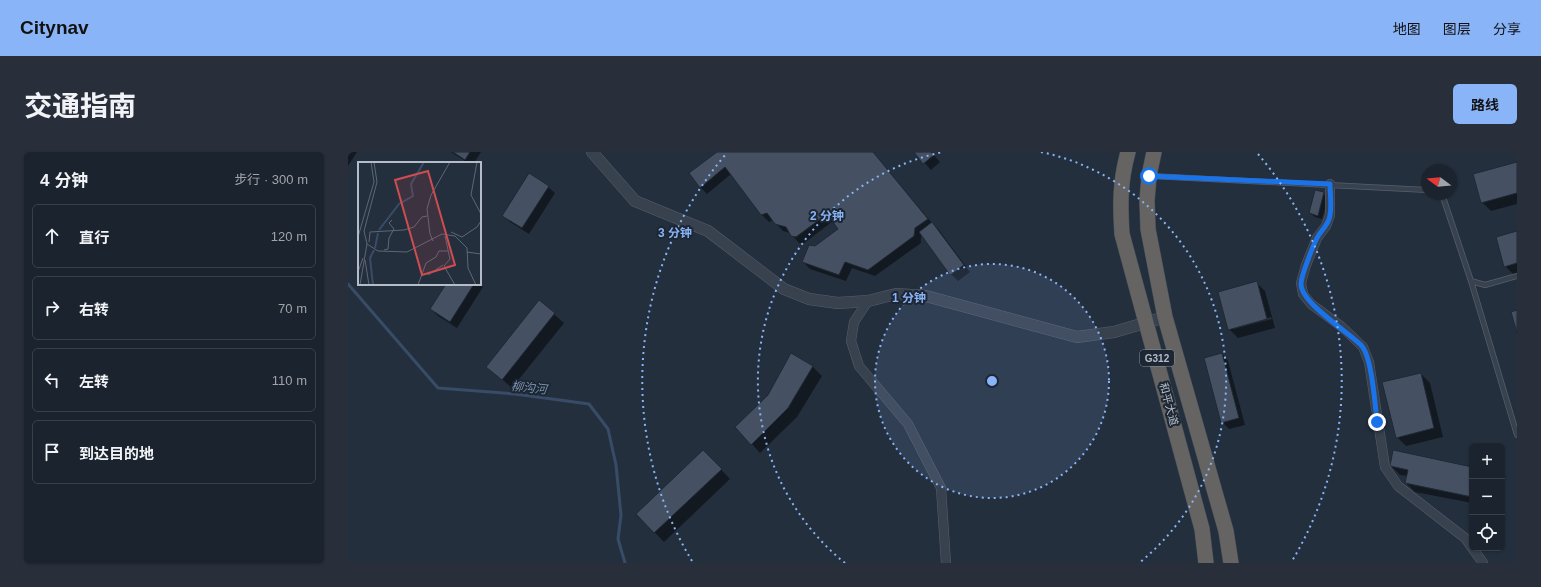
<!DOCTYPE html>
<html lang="zh">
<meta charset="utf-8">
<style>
body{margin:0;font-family:Helvetica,"Noto Sans SC",sans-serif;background:#282f3a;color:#f1f3f6}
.controls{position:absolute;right:12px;bottom:12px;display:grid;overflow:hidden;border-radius:6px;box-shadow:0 1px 3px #0004}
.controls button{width:36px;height:36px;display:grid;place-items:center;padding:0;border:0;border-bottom:1px solid #39404a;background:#1b232e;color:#f1f3f6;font:20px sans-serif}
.compass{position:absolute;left:1073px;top:12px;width:36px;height:36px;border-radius:50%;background:#1b232e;box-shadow:0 1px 3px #0004;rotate:286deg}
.stop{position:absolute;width:12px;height:12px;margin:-9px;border:3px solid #1a73e8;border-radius:50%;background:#fff}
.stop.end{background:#1a73e8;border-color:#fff;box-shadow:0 1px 4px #0008}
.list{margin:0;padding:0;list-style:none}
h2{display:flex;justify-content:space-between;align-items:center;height:52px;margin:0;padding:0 16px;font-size:17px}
h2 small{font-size:13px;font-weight:400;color:#a0a4aa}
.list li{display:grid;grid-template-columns:26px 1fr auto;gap:12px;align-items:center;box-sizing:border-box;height:64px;margin:0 8px 8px;padding:0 8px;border:1px solid #39404a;border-radius:6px}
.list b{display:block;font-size:15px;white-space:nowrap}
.list em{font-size:13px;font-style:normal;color:#a0a4aa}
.icon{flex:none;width:22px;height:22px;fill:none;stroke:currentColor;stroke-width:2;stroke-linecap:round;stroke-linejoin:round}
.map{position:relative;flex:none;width:1169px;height:411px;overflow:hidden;border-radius:6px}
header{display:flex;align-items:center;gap:24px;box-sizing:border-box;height:56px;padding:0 20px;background:#8ab4f8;color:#111}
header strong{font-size:19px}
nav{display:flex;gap:22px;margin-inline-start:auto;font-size:14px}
.intro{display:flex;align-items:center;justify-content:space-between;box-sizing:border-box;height:96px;padding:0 24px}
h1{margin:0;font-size:28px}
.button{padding:10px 18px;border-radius:6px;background:#8ab4f8;color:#111;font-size:14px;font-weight:700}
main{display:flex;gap:24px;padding:0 24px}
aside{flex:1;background:#1b232e;border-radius:6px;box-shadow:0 1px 3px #0004}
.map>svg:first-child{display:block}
</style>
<header>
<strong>Citynav</strong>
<nav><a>地图</a><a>图层</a><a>分享</a></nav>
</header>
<div class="intro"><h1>交通指南</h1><a class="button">路线</a></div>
<main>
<aside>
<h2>4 分钟<small>步行 · 300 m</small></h2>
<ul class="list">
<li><svg class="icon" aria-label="ahead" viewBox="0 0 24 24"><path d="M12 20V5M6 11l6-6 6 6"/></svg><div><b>直行</b></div><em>120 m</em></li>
<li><svg class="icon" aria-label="right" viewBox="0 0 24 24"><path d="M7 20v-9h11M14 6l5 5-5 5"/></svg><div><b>右转</b></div><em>70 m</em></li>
<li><svg class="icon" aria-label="left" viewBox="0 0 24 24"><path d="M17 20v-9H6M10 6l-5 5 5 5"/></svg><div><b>左转</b></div><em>110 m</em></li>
<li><svg class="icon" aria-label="arrive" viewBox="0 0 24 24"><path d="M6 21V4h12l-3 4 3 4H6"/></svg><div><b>到达目的地</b></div></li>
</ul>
</aside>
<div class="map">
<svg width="1169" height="411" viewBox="0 0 1169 411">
<rect width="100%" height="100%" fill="#242f3e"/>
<path fill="#0007" fill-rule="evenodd" d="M0 0H9L0 14Z
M103 0H133L126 11H120Z
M371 0H525L584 71 591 78 622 120 610 129 603 122 573 81V91L527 124 504 116 498 129 462 117 455 110 467 95 491 77 485 69 455 92 451 91 442 81 435 79 425 68 421 70 414 63 383 22 359 42 352 35Z
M567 0H583L592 10 583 18Z
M1169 11V52L1143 59 1134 50Z
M200 35 207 41 181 82 162 70 156 64Z
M975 41 980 46 974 67 967 65 962 61Z
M1169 80V122L1166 123 1157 114Z
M908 130 917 139 927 176 890 186 881 177ZM923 165 924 167 885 177V175Z
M99 132H132L135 135 109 176 90 164 83 157Z
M192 150 216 171 164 236 140 215Z
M444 202 465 215 474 224 449 265 412 301 404 292 421 243Z
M874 202 880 209 897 273 881 277 874 270Z
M1073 222 1082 231 1095 285 1058 294 1049 285Z
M364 308 382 327 316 390 289 362Z
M1043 314 1124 316V351L1067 340 1058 331 1060 324 1052 323Z"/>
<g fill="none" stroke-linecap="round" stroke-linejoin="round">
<path stroke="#394c67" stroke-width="3" d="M0 132 90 236 167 242 241 252 260 277 268 313 273 363 270 387 277 411"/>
</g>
<path fill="#455162" stroke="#1f2835" d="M105 0H122L117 8Z
M369 0H525L580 67 567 76 566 84 520 118 497 110 491 123 454 110 461 93 467 94 490 77 479 62 448 85 443 84 438 75 427 72 419 61 413 63 377 15 352 36 341 21Z
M566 0H583L586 3 575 12Z
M1169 10V41L1133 51 1125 22Z
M181 21 201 34 174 76 154 64Z
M967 38 976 40 970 64 961 61Z
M584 70 616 113 602 123 571 80Z
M1169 79V111L1156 115 1148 85Z
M909 129 919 167 880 178 870 140Z
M98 132H126L102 170 82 157Z
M191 148 207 161 154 228 138 215Z
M1169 158V181L1163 160Z
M443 201 465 214 440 256 403 293 387 275 420 243Z
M874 201 891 266 873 271 856 206Z
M1073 221 1086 276 1048 286 1034 230Z
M355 298 374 317 306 381 288 362Z
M1045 298 1124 315V345L1057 331 1060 318 1042 314Z"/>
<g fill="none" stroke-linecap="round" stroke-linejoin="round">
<g stroke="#565f6c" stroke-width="6">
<path id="service" d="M803 24 1079 38
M1087 42 1095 45 1123 129 1137 133 1169 124
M1123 129 1169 283"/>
</g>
<g stroke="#565f6c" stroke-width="10">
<path id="minor" d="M982 32V63L978 74 969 86 958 113 953 131 955 142 963 152 994 175 1015 195 1021 210 1037 315 1050 334 1117 386 1135 411
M520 149 506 170 503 189 511 214 560 272 593 336 598 411"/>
</g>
<g stroke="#565f6c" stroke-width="12">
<path id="tertiary" d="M244 0 287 49 360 79 436 137 461 147 490 151 520 149 548 142 578 144 729 185 766 180 817 165"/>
</g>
<g stroke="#434c59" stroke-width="16">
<path id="trunk" d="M780 0C772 29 772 52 774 82L854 377 858 411
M806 0 801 24 799 49 800 77 817 165 878 379 883 411"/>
</g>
<use href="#service" stroke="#38414e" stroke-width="4.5"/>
<use href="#minor" stroke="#38414e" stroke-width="9"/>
<use href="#tertiary" stroke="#38414e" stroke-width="11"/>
<use href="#trunk" stroke="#656462" stroke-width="15"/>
</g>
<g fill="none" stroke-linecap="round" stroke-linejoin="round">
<path stroke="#1a73e8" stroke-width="5" d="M801 24 982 32C982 42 984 53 982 63 981 73 973 78 969 86 965 94 953 124 953 132 953 151 999 179 1013 193 1024 204 1027 253 1029 270"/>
</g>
<circle cx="644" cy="229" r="117" fill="#8ab4f8" fill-opacity=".12"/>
<g fill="none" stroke="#8ab4f8" stroke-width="2" stroke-dasharray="2 4">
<circle cx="644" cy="229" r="117"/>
<path d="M497 411A234 234 0 0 1 595 0M693 0A234 234 0 0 1 791 411"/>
<path d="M344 409A350 350 0 0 1 378 2M910 2A350 350 0 0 1 944 409"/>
</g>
<g text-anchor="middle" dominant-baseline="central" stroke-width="4" stroke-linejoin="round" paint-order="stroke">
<rect fill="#1d2633" stroke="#878f9c" stroke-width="1" x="792" y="198" width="34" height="16" rx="3"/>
<g font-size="10" font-weight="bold" fill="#b4bcc9">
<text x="809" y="206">G312</text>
</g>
<g font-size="11" fill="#b4bcc9" stroke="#1d2633">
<text transform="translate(821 252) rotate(75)">和平大道</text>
</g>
<g font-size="12" font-style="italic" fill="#7c92b1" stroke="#1d2633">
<text transform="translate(181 236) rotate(6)">柳沟河</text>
</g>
</g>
<g transform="translate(10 10)">
<rect width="123" height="123" fill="#242f3e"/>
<path fill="none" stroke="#394c67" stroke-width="2" d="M21 68 41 42 55 34 53 22 66 0M17 86 20 71M15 123 12 96 16 88"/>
<path fill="none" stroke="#5e6776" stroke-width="1" d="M16 0 19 20 6 69 9 82 20 89 49 90 84 72 97 74 109 86 110 106 118 123M119 0 113 33 123 52M93 70 104 75 119 65 123 59M87 74 92 97 86 104 97 123M0 75 16 20 13 0M75 79 72 72 69 47 73 33 92 0M11 80 12 70 46 68 56 65 64 55 69 54M26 88 30 87 31 76 36 67 31 61 34 58M109 90 123 92M7 98 11 123M0 110 5 96M70 113 85 103M2 123 9 82M60 123 68 101 78 95 81 89H90"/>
<path fill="#ce4d50" fill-opacity="0.15" stroke="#ce4d50" stroke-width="2" d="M70 9 97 103 64 113 37 18Z"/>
<rect width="123" height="123" fill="none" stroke="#b4bcc9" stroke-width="2"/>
</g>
<circle cx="644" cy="229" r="6" fill="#8ab4f8" stroke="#1d2633" stroke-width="2"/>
<g font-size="12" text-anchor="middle" font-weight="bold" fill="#8ab4f8" stroke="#1d2633" stroke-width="4" stroke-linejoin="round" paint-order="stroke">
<text x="479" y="68">2 分钟</text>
<text x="327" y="85">3 分钟</text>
<text x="561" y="150">1 分钟</text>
</g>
</svg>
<div class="controls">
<button>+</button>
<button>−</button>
<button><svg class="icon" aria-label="locate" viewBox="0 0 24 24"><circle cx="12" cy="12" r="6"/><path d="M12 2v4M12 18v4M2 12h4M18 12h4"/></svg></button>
</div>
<svg class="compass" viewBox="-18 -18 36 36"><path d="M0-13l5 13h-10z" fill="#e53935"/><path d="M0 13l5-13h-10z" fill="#a0a4aa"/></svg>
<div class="stop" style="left:801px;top:24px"></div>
<div class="stop end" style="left:1029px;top:270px"></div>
</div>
</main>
